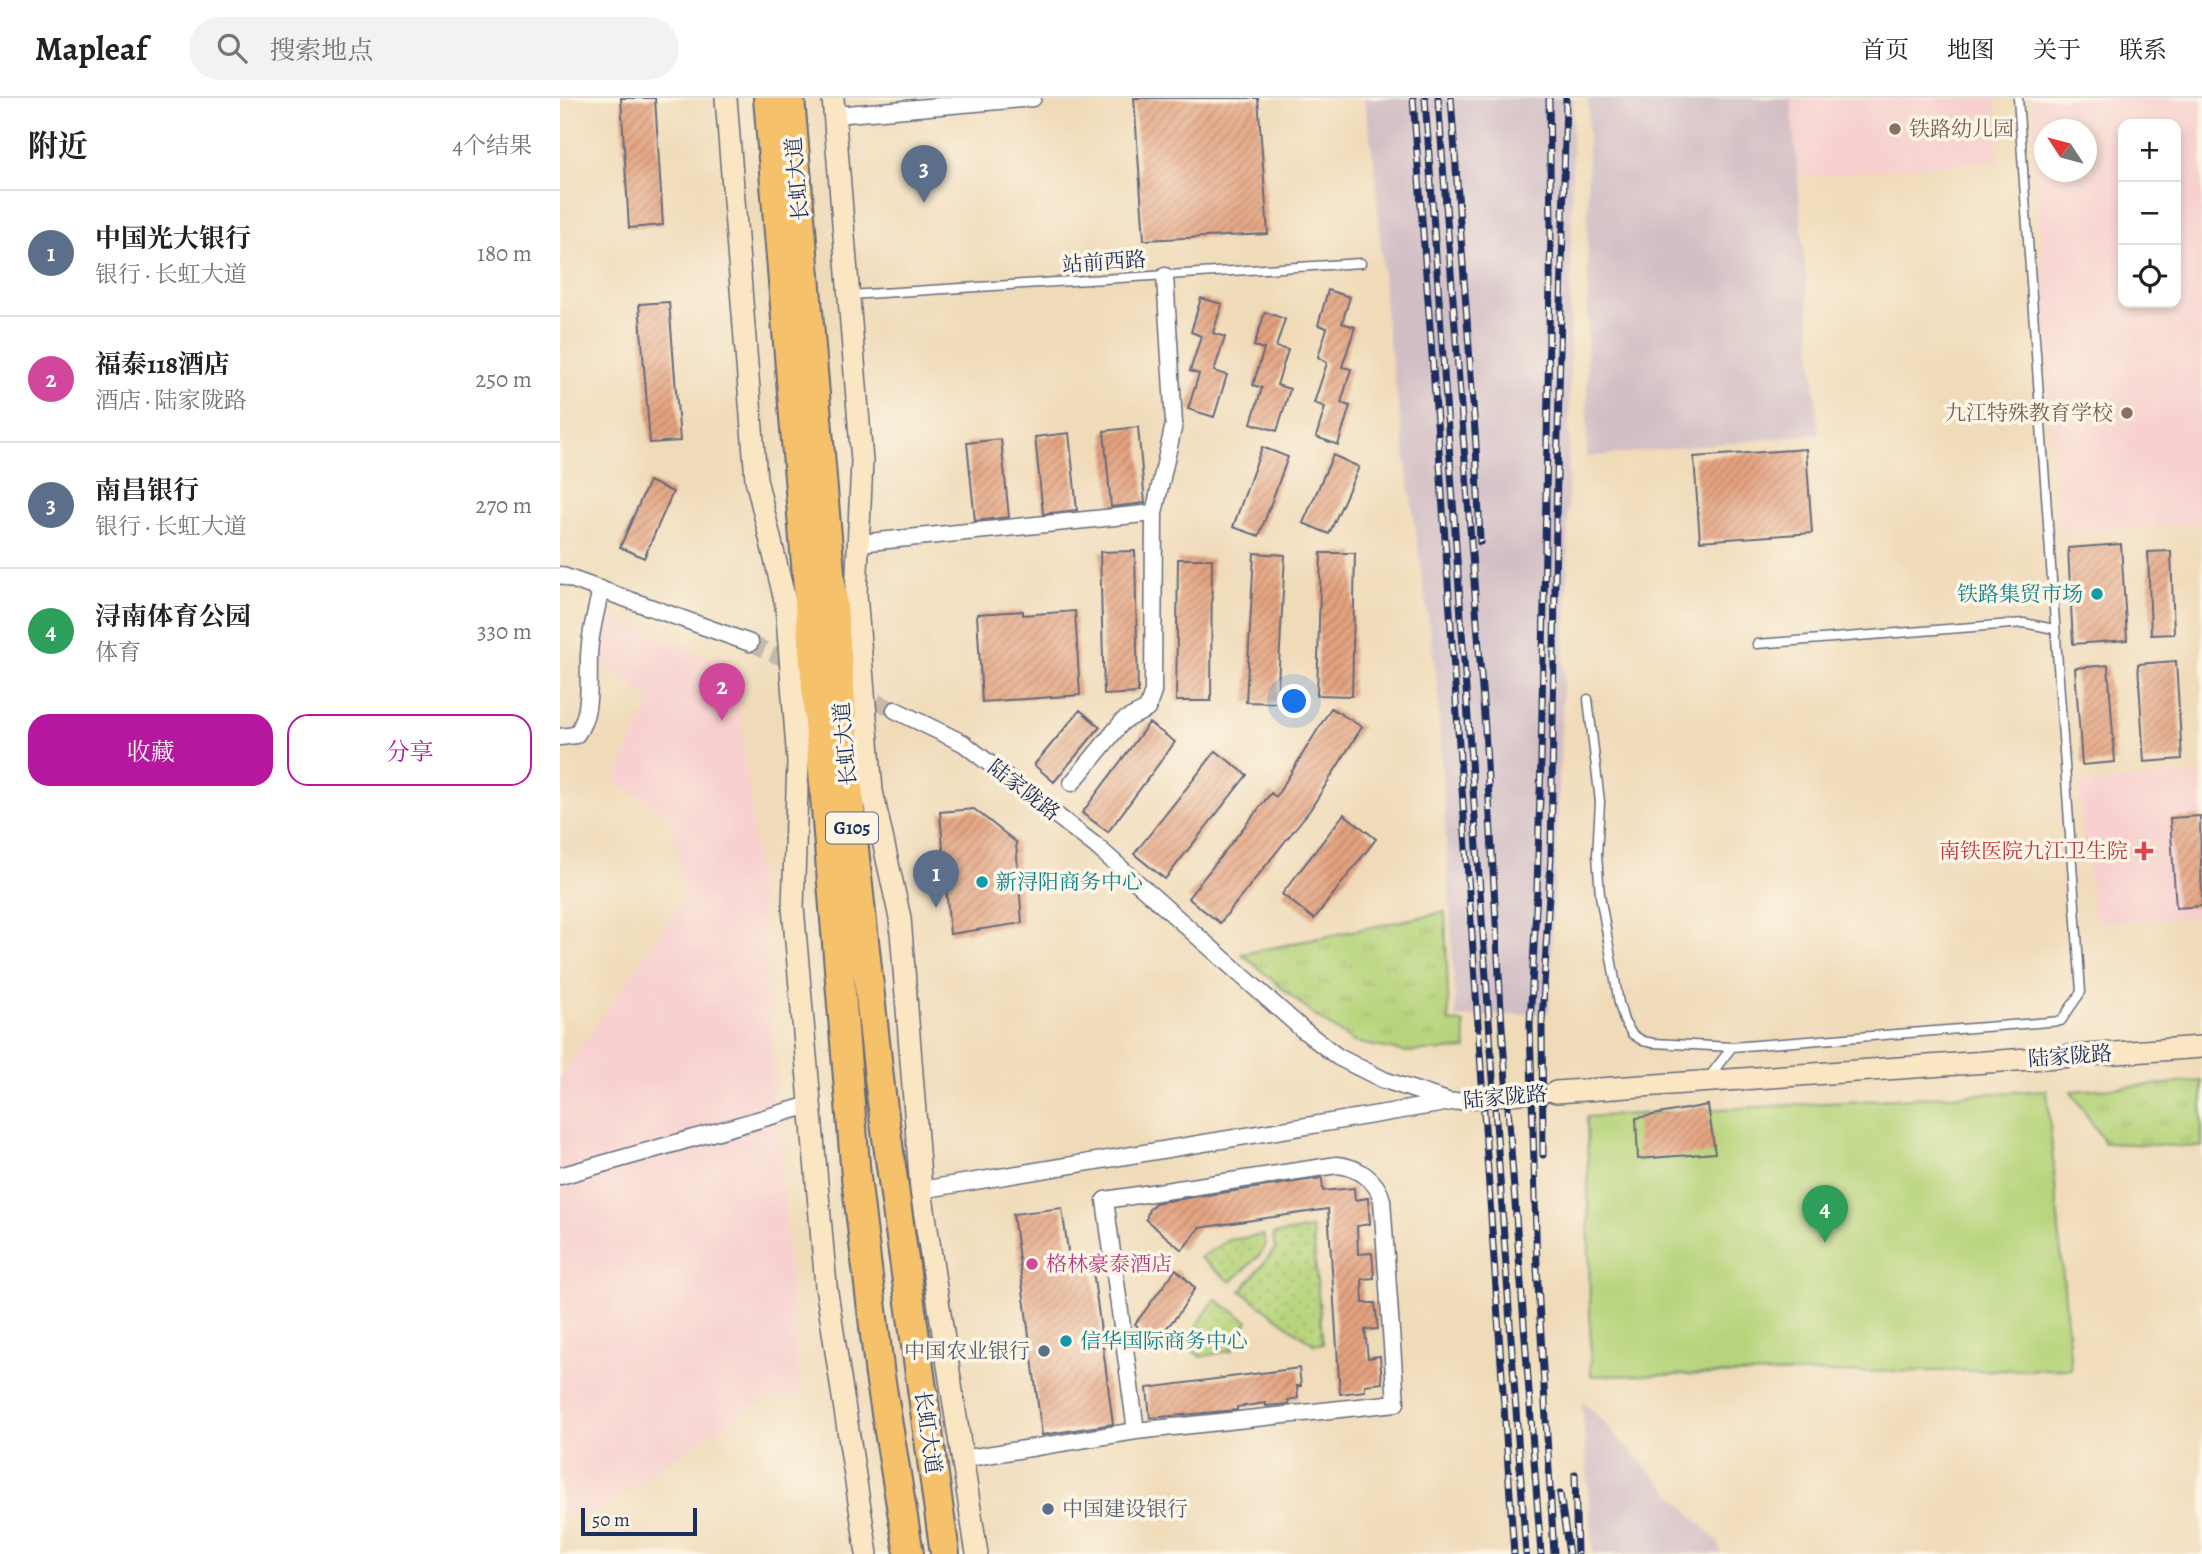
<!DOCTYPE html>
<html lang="zh">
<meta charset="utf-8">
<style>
body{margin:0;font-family:Alegreya,"Noto Serif SC",serif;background:#f2f2f2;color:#222}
.controls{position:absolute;right:21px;top:21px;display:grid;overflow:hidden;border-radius:14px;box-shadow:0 4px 10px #0003}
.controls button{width:63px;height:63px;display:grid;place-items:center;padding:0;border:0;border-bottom:2px solid #e0e0e0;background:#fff;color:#222;font:35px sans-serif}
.compass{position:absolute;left:1474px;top:21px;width:63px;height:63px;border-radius:50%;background:#fff;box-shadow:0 4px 10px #0003;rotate:306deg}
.scale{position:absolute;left:21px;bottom:18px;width:116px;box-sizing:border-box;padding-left:7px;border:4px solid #1b2f5e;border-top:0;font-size:19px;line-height:24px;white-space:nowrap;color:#1b2f5e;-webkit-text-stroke:5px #fcf5e5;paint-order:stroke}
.you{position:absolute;left:735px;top:604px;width:24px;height:24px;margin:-18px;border:5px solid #fff;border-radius:50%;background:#1a73e8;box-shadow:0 0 0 10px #1a73e833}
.badge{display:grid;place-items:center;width:46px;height:46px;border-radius:50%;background:#b5179e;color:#fff;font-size:23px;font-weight:700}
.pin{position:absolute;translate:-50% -58px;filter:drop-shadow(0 2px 4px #0008)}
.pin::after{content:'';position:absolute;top:37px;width:24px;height:21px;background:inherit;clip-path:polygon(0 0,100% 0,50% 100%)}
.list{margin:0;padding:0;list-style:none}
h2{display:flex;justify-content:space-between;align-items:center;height:91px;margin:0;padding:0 28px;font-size:30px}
h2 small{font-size:23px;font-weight:400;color:#767676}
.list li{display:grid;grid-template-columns:46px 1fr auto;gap:21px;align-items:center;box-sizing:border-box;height:126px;padding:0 28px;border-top:2px solid #e0e0e0}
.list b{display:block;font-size:26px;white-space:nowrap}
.list p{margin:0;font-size:23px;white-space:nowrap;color:#767676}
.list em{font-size:23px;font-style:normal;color:#767676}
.actions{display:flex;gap:14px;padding:21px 28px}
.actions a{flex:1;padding:16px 0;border:2px solid #b5179e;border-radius:21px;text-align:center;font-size:24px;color:#b5179e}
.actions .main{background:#b5179e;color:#fff}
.icon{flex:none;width:38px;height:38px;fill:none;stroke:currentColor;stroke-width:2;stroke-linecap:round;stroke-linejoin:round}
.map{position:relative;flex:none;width:1642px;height:1456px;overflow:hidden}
header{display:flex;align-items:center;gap:42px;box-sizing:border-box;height:98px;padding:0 35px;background:#fff;border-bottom:2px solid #e0e0e0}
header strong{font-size:33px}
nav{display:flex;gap:38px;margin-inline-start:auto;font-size:24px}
.search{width:490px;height:63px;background:#f2f2f2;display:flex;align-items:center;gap:18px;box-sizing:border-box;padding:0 24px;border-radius:38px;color:#767676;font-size:26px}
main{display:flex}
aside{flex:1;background:#fff}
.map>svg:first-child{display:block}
</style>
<header>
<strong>Mapleaf</strong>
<div class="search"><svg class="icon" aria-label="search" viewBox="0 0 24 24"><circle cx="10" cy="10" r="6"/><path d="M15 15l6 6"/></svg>搜索地点</div>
<nav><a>首页</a><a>地图</a><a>关于</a><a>联系</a></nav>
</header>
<main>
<aside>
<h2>附近<small>4个结果</small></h2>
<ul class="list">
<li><span class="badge" style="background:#5c6f8a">1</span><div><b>中国光大银行</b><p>银行 · 长虹大道</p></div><em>180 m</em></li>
<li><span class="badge" style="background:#d1479c">2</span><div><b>福泰118酒店</b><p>酒店 · 陆家陇路</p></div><em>250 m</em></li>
<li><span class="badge" style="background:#5c6f8a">3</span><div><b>南昌银行</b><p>银行 · 长虹大道</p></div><em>270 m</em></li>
<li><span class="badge" style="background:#2e9e5b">4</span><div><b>浔南体育公园</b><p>体育</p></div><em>330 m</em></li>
</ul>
<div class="actions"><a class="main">收藏</a><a>分享</a></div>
</aside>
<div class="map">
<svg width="1642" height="1456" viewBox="0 0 1642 1456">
<defs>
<pattern id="grass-dots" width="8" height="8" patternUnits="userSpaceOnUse" patternTransform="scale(1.75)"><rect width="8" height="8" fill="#b7d47b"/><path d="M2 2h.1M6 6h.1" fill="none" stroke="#9db66d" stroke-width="1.8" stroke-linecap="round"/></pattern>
<pattern id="park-tufts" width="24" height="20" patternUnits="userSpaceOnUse" patternTransform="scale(1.75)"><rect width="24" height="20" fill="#b7d47b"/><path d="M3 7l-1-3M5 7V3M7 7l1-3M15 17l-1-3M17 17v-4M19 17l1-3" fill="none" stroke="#9db66d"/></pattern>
<pattern id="building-hatch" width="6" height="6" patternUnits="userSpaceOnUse" patternTransform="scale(1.75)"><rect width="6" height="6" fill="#e4a27f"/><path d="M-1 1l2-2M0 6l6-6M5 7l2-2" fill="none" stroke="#b8846b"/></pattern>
</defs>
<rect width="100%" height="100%" fill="#fcf5e5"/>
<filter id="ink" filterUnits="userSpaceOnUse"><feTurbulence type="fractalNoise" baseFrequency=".0143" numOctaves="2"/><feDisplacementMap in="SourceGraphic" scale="14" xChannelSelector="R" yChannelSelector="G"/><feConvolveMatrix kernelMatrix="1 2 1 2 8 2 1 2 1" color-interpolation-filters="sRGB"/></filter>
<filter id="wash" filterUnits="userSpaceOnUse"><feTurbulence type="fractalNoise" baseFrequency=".00686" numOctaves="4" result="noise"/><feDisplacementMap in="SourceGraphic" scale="28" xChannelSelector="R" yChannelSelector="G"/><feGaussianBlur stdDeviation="1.57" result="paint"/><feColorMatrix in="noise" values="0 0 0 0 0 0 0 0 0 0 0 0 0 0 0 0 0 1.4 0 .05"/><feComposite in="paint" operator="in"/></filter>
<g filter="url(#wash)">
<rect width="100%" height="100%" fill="#f0dbb9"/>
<path fill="#f7d0cf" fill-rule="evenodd" d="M1231 0H1435L1438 62 1238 79Z
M1472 0H1642V425L1498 434ZM1616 26V205H1563V26ZM1484 32H1526V74H1484Z
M51 518 176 571 200 795 240 1299 204 1302 128 1349 46 1411 0 1418V980L124 799 111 718 54 683 92 600 40 565Z
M1642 675V820L1535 824 1517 687Z"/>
<path fill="#d2bec5" d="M804 0H1013L1007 500 989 915 896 920 877 584 826 222 815 70Z
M1028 0H1231L1259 336 1027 359Z
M1022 1302 1159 1445 1161 1456H1033Z"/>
<path fill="url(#grass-dots)" stroke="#69826c" stroke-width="2" d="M752 1131 763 1246H753L681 1193 715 1151 713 1136Z
M703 1137 706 1146 700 1157 671 1184 640 1160 668 1142Z
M655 1201 688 1223 670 1247 673 1252 641 1259 633 1253 632 1235Z"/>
<path fill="url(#park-tufts)" stroke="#69826c" stroke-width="2" d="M885 814 889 924 904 925 906 951 846 954 794 944 755 918 682 856Z
M1642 983V1049L1545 1045 1511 993Z"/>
<path fill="#b7d47b" stroke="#69826c" stroke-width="2" d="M1487 992 1511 1271 1031 1278 1027 1019Z"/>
<g id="blocks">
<path fill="url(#building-hatch)" d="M61 0H95L103 127 69 130Z
M574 0H698L708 136 584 142Z
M768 192 790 199 782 225 795 229 782 269 791 271 781 305 790 308 778 347 756 339 765 309 754 305 767 265 758 259 767 230 758 227Z
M641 200 662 206 653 235 665 239 654 273 667 277 654 319 628 311 639 276 630 273 641 238 631 234Z
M109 204 120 343 90 345 79 206Z
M705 214 725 221 716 249 728 252 717 287 730 291 717 333 691 325 702 290 693 287 704 251 694 248Z
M578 329 585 405 551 409 544 333Z
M509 335 517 412 483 416 475 339Z
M441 341 449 419 415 423 407 345Z
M702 349 728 359 699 438 673 429Z
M1246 351 1252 435 1140 443 1134 359Z
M773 357 799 369 769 436 743 425Z
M89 383 113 394 84 460 60 449Z
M1561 446 1567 542 1513 546 1508 450Z
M575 453 578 595 544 597 540 454Z
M1611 453 1614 536 1591 537 1588 454Z
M694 455 725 457 717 605 686 604Z
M761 455H795L792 598 757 597Z
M618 461H652L651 603H616Z
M463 513V517L515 513 520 597 422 604 417 516Z
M1616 563 1622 661 1584 664 1578 566Z
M1548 567 1555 664 1522 667 1515 570Z
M771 610 802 629 750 712 660 825 628 800 711 695 716 699Z
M520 612 540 629 494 684 474 667Z
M589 625 615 644 548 734 522 715Z
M656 653 687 677 605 781 574 756Z
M414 711 456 744 462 825 390 836 380 714Z
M784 716 816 741 754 821 722 796Z
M1640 718 1642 808 1616 810 1610 720Z
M1148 1007 1155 1055 1078 1061 1076 1020Z
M762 1080 763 1093 794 1090 795 1102 808 1100 810 1126 797 1128 798 1156 812 1155 814 1180 802 1181 803 1205H815L818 1231 805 1232 808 1260 820 1258 822 1285 805 1287V1293L780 1296 768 1111 639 1130 622 1152 586 1122 589 1111 595 1105Z
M502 1110 509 1160 531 1157 553 1326 482 1337 453 1116Z
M616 1171 635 1190 618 1217 594 1244 575 1226Z
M739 1270 741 1288H737L738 1300 728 1302 729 1306 706 1308V1305L677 1309V1312L590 1320 587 1290Z"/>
</g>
</g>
<g filter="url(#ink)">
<use href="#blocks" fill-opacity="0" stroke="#666b7e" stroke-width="2"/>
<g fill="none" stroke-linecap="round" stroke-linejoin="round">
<path stroke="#c5b9a7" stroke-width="16" stroke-dasharray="16 8" stroke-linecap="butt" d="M190 545 237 567
M295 594 335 612"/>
<g stroke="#666b7e" stroke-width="11">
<path id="lane" d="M289 197 801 165
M1197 546 1464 525 1494 531
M1028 601 1040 704 1037 757 1040 797 1059 905 1064 923 1072 936 1083 943 1093 945 1172 949 1501 923 1521 894 1458 0
M1149 979 1172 949"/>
</g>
<g stroke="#666b7e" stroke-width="19">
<path id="street" d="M275 17 473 0
M299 445 594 415
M0 477 190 545
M335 612 403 645 536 748 742 931 778 959 824 982 891 1004
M0 639 16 637C35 612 26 575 30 546 32 528 37 509 41 491
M512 685 563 623 587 611 593 594 594 415 614 326 605 178
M0 1078 250 1007
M361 1092 891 1004 996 994
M402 1361 576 1333 836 1305 822 1102C817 1082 798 1069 777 1067L545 1102 576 1333"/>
</g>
<g stroke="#666b7e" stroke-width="24">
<path id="secondary" d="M166 0 196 381 226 507 238 664 233 809 266 1188 307 1456
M273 0 302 363 296 496 312 693 340 820 361 1092 417 1456
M996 994 1642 949"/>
</g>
<g stroke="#666b7e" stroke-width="32">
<path id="highway" d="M208 0 296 1079 320 1278 349 1456
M230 0 291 723 320 989 385 1456"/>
</g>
<use href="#lane" stroke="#fff" stroke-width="8"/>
<use href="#street" stroke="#fff" stroke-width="16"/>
<use href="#secondary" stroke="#fbe6c4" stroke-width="21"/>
<use href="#highway" stroke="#f5c16b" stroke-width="28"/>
<g stroke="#1b2f5e" stroke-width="7">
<path id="rail" d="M853 0 878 337 954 1456
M865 0 966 1456
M878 0 925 631 942 929 981 1456
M891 0 916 347 920 444
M989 0 991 130 981 664 977 790 970 927 977 1170 994 1456
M983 1057 982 925 991 757 996 421 1006 0
M1015 1376 1017 1456
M1000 1396 1009 1456"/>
</g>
<use href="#rail" stroke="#fcf5e5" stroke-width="4.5" stroke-dasharray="13" stroke-linecap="butt"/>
</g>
</g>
<g fill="#8d6e63" stroke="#fcf5e5" stroke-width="2.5">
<circle cx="1335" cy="31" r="7"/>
<circle cx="1567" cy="315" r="7"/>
</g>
<g fill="#0f9aa8" stroke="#fcf5e5" stroke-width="2.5">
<circle cx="1537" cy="496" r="7"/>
<circle cx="422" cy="784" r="7"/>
<circle cx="506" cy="1243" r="7"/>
</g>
<path fill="#e0444e" stroke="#fcf5e5" stroke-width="2.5" d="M1580.5 742.5h7v7h7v7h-7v7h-7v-7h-7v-7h7z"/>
<circle fill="#d1479c" stroke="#fcf5e5" stroke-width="2.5" cx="472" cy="1166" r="7"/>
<g fill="#5c6f8a" stroke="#fcf5e5" stroke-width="2.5">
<circle cx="484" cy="1253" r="7"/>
<circle cx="488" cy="1411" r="7"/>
</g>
<g text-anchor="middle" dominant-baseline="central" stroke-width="7" stroke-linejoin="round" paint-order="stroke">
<rect fill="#fcf5e5" stroke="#5e6a86" stroke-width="2" x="266" y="714.5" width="52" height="31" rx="5"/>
<g font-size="19" font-weight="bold" fill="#1b2f5e">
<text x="292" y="730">G105</text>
</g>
<g font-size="21" fill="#785e54" stroke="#fcf5e5" text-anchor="start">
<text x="1349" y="31">铁路幼儿园</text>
<text x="1553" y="315" text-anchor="end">九江特殊教育学校</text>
</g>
<g font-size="21" fill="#1b2f5e" stroke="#fcf5e5">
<text transform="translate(237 81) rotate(-95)">长虹大道</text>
<text transform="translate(544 164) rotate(-4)">站前西路</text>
<text transform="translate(285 646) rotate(-95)">长虹大道</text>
<text transform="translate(464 692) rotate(38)">陆家陇路</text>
<text transform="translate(1510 958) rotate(-4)">陆家陇路</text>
<text transform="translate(945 999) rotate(-5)">陆家陇路</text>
<text transform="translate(368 1334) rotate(82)">长虹大道</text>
</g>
<g font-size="21" fill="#0d838f" stroke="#fcf5e5" text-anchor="start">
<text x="1523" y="496" text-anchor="end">铁路集贸市场</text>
<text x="436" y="784">新浔阳商务中心</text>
<text x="520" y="1243">信华国际商务中心</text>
</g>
<g font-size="21" fill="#be3a42" stroke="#fcf5e5" text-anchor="end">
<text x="1568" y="753">南铁医院九江卫生院</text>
</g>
<g font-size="21" fill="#b23c85" stroke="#fcf5e5" text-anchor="start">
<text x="486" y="1166">格林豪泰酒店</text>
</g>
<g font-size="21" fill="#4e5e75" stroke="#fcf5e5" text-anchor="end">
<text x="470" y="1253">中国农业银行</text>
<text x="502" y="1411" text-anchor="start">中国建设银行</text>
</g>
</g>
</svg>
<div class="controls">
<button>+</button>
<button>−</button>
<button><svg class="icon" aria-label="locate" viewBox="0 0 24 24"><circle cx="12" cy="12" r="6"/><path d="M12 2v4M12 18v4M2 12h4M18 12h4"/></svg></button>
</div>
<svg class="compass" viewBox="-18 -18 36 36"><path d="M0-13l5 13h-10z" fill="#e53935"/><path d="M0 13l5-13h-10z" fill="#767676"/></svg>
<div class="scale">50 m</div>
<div class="you"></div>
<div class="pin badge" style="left:376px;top:810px;background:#5c6f8a">1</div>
<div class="pin badge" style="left:162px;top:623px;background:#d1479c">2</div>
<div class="pin badge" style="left:364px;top:105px;background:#5c6f8a">3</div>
<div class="pin badge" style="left:1265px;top:1145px;background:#2e9e5b">4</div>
</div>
</main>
